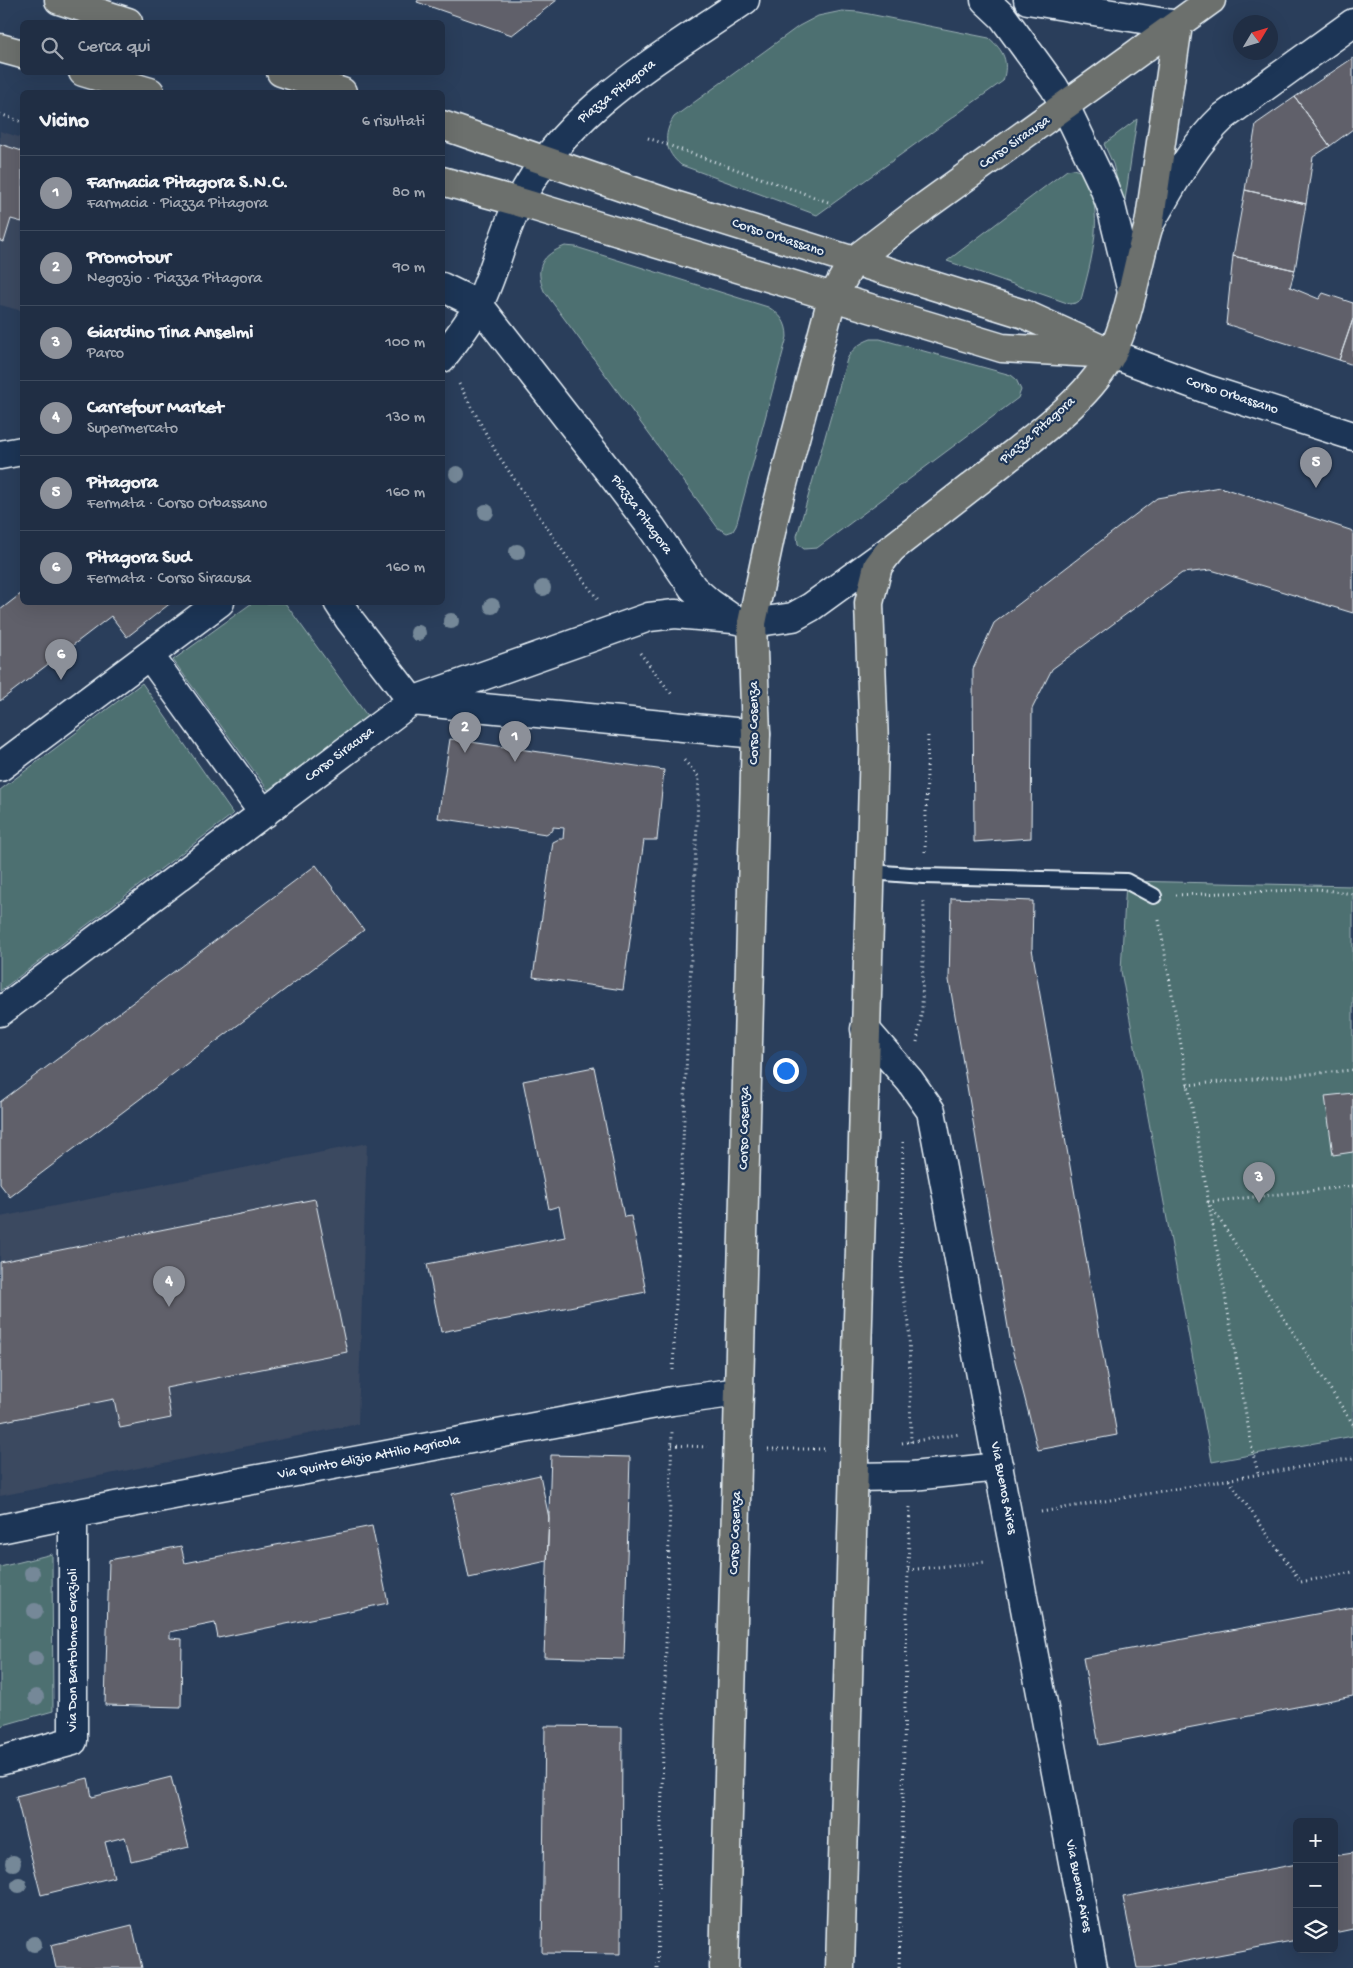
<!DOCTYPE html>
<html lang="it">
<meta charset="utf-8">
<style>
body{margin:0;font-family:"Gochi Hand",sans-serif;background:#2d3a4f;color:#f1f3f6}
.controls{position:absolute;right:15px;bottom:15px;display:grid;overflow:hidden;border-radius:8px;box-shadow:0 5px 20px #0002}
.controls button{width:45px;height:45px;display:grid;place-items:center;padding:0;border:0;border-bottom:1px solid #3d4a5d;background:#202e44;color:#f1f3f6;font:25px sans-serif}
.compass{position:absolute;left:1233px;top:15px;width:45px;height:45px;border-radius:50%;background:#202e44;box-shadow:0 5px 20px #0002;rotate:52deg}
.you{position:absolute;left:785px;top:1070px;width:18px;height:18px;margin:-12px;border:4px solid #fff;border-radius:50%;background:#1a73e8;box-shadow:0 0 0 8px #1a73e833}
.badge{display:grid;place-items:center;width:32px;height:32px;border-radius:50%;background:#8c9099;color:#fff;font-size:16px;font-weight:700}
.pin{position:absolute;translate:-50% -41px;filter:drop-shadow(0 1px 2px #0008)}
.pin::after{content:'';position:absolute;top:26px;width:18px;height:15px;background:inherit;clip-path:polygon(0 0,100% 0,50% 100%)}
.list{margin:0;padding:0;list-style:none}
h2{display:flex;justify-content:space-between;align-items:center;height:65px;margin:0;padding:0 20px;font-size:21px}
h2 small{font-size:16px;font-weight:400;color:#a2a8b2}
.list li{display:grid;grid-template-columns:32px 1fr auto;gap:15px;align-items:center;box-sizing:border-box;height:75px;padding:0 20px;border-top:1px solid #3d4a5d}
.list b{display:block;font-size:19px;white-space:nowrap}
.list p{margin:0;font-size:16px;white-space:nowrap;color:#a2a8b2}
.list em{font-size:16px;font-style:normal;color:#a2a8b2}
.icon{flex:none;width:28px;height:28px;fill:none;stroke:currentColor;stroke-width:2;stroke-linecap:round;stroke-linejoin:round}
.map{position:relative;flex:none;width:1353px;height:1968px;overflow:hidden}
.search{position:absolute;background:#202e44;box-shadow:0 5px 20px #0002;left:20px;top:20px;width:425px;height:55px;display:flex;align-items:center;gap:12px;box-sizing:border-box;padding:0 18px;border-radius:8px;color:#a2a8b2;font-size:19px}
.panel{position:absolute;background:#202e44;box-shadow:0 5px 20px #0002;left:20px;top:90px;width:425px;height:515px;border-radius:8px}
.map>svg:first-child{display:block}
</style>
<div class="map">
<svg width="1353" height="1968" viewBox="0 0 1353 1968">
<rect width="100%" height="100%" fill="#2a3e5b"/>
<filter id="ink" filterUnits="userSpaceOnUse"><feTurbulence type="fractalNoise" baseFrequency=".02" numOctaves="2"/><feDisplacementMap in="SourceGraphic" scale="10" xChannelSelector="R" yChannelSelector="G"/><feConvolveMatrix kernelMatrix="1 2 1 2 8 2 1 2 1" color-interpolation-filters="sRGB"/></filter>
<g filter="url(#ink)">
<path fill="#3a4860" d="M0 131 22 138V311L0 305Z
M367 1143 358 1424 0 1496V1217Z"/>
<path fill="#4d6f71" stroke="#9ab0b4" d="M842 11 859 12 989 38C1004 51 1009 61 1003 81L817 215 681 165C665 152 662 135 674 117L799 26 818 16Z
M1137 119 1125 200 1122 199 1113 164 1104 144Z
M1073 169 1083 172C1106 213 1092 258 1081 300L1076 303 1070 304 947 261 1067 170Z
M565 246 576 247 768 307C780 314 787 322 787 337L736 526 733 531 727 533 718 528 544 291C534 267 542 255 565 246Z
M871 339H880L1011 375 1016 379 1021 390 1018 398 817 548 804 549 798 544 797 536 847 359C853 348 860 343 871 339Z
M252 603H285L368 717 268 790 173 660Z
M142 683 233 814 0 991V790Z
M1126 881 1353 886V1436L1212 1462 1121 971Z
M52 1554 53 1711 0 1726V1567Z"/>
<path fill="#60616a" stroke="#e8f1f8" d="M418 0H557L512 35 417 2Z
M1353 58V129L1330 146 1295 97Z
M1295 97 1330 146 1313 157 1306 204 1245 190 1256 124Z
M0 144 22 151V222L11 219 4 242 0 241Z
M1245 190 1306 204 1295 270 1233 256Z
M1233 256 1295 270 1290 287 1319 299 1323 293 1353 303V319L1339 360 1226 324Z
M1353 319V365L1339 360Z
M1220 487 1353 531V613L1211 570 1182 573 1052 669 1032 709 1031 838 974 842 973 669 994 623 1157 498Z
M22 593V602H172L127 637 111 616 0 701V610Z
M450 739 664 770 657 840H644L623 990 533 977 553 842 559 839H563L564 828 553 827V830L546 834 438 818Z
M316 865 364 930 10 1197 0 1184V1102Z
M951 898 1033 901 1032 949 1117 1435 1038 1450 1011 1345 949 980Z
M594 1067 624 1217 631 1216 646 1292 441 1332 427 1264 565 1237 559 1206 549 1209 523 1081Z
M1353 1093V1152L1333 1155 1325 1096Z
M315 1199 347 1352 166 1388 171 1418 120 1428 114 1399 0 1422V1262Z
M551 1455 630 1457 624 1659 544 1657Z
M540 1475 549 1518 547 1561 469 1578 452 1494Z
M372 1526 388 1603 218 1638 215 1623 170 1632V1638L182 1639 181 1707 105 1705 109 1560 181 1546 185 1563Z
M1353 1607V1696L1099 1745 1083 1658Z
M545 1726 622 1727 621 1954 542 1953Z
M171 1777 189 1847 131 1861 125 1837 105 1842 114 1877 41 1895 16 1796 88 1778 92 1797Z
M1353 1853V1929L1334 1933V1856Z
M1297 1864V1940L1150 1968H1137L1123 1897Z
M132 1925 142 1968H56L51 1945Z"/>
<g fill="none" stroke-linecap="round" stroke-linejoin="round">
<g stroke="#e8f1f8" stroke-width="18">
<path id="lane" d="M870 872 924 876 1126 881 1154 896"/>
</g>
<g stroke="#e8f1f8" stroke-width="31">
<path id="street" d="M1149 225C1171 188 1191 147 1223 117L1353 23
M0 455 22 451
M865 1029 910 1081 931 1111 1093 1968
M855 1477 912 1476 999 1467
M0 1529 73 1514 672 1401 739 1392
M0 1761 73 1741V1514"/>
</g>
<g stroke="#e8f1f8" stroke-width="31">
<path id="secondary" d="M985 0 1003 17 1054 87 1065 106 1103 185 1111 206 1132 292
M1028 0 1178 25
M442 287 479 305 614 478 652 528 693 588 710 603 733 619 752 623 793 617 811 607 891 549
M1112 354 1206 389 1353 436
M442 358C455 341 470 323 479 304 495 272 502 235 519 202 566 109 662 57 745 0
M338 602 349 619 412 701 756 734
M149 655 264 814
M0 767 220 602
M0 1012 412 701 649 617 675 614 733 619"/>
</g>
<g stroke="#e8f1f8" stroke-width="31">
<path id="primary" d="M59 0 128 22
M0 48 22 54
M83 72 150 92
M281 72 342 92
M442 125 665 202 1024 314 1112 354
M442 181 519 202 1002 348 1095 353
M724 1968 756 734 752 623 774 518 832 298 853 261 924 207 1211 0
M840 1968 874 744 869 603 878 566 891 549C927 521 963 493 999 465 1036 435 1091 397 1112 353 1131 313 1136 267 1149 225L1178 25"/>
</g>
<path stroke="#e8f1f8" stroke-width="3" stroke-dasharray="1 4" stroke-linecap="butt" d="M0 114 22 122
M648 138 831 203
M459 384 496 452 566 556 599 601
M640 653 673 696
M925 852 928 734
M1176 895 1319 889 1353 894
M1159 920 1253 1454 1259 1476
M917 1042 922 1010 924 901
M1187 1085 1353 1070
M903 1142 901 1283 909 1323 911 1445
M1353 1186 1208 1202 1353 1424
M673 1370 699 777 682 758
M902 1443 960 1434
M672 1445 707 1447
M768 1449H824
M1229 1480 1301 1582 1353 1572
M1041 1512 1353 1458
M908 1570 985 1562
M657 1968 672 1431
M899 1968 908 1570 910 1506"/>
<use href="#lane" stroke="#1d3557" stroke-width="14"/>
<use href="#street" stroke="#1d3557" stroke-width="28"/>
<use href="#secondary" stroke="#1d3557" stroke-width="28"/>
<use href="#primary" stroke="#6c706d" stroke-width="28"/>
</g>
<g fill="#758898">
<circle cx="457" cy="474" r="8"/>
<circle cx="486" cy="512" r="8"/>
<circle cx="517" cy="552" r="8"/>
<circle cx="543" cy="588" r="8"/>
<circle cx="492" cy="606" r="8"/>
<circle cx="451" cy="621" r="8"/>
<circle cx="418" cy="633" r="8"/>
<circle cx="32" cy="1573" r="8"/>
<circle cx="35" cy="1611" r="8"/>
<circle cx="35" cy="1659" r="8"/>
<circle cx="36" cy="1697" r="8"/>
<circle cx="13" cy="1863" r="8"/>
<circle cx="19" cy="1885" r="8"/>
<circle cx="34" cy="1944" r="8"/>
</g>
</g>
<g text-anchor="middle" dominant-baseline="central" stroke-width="4.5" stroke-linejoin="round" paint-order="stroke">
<g font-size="14" fill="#e8f1f8" stroke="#1d3557">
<text transform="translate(617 92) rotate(-38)">Piazza Pitagora</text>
<text transform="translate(1015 143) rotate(-35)">Corso Siracusa</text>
<text transform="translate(778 238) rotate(18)">Corso Orbassano</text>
<text transform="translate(1232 396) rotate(18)">Corso Orbassano</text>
<text transform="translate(1038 431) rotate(-41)">Piazza Pitagora</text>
<text transform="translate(641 515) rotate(54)">Piazza Pitagora</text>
<text transform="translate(754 723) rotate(-90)">Corso Cosenza</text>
<text transform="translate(340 755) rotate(-37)">Corso Siracusa</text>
<text transform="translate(745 1128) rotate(-89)">Corso Cosenza</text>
<text transform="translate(369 1458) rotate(-11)">Via Quinto Glizio Attilio Agricola</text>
<text transform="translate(1003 1488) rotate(79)">Via Buenos Aires</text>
<text transform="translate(736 1533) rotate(-88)">Corso Cosenza</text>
<text transform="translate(73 1650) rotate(-90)">Via Don Bartolomeo Grazioli</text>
<text transform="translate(1078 1886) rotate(79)">Via Buenos Aires</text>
</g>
</g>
</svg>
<div class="controls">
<button>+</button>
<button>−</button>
<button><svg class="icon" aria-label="layers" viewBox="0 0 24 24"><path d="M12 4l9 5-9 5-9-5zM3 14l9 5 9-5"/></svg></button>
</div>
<svg class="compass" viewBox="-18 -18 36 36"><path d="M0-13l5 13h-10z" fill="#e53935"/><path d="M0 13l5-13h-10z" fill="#a2a8b2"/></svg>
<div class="you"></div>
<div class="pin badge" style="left:515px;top:762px">1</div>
<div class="pin badge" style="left:465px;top:753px">2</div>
<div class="pin badge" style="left:1259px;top:1203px">3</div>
<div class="pin badge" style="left:169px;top:1307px">4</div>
<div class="pin badge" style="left:1316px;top:488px">5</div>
<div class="pin badge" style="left:61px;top:680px">6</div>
<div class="search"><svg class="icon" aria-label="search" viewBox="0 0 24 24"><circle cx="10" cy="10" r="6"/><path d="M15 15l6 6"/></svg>Cerca qui</div>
<section class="panel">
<h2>Vicino<small>6 risultati</small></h2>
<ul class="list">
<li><span class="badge">1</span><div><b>Farmacia Pitagora S.N.C.</b><p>Farmacia · Piazza Pitagora</p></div><em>80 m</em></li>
<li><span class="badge">2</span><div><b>Promotour</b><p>Negozio · Piazza Pitagora</p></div><em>90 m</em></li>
<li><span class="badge">3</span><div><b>Giardino Tina Anselmi</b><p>Parco</p></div><em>100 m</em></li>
<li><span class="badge">4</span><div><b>Carrefour Market</b><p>Supermercato</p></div><em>130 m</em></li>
<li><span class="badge">5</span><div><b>Pitagora</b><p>Fermata · Corso Orbassano</p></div><em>160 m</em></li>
<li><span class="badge">6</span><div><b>Pitagora Sud</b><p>Fermata · Corso Siracusa</p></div><em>160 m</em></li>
</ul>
</section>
</div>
